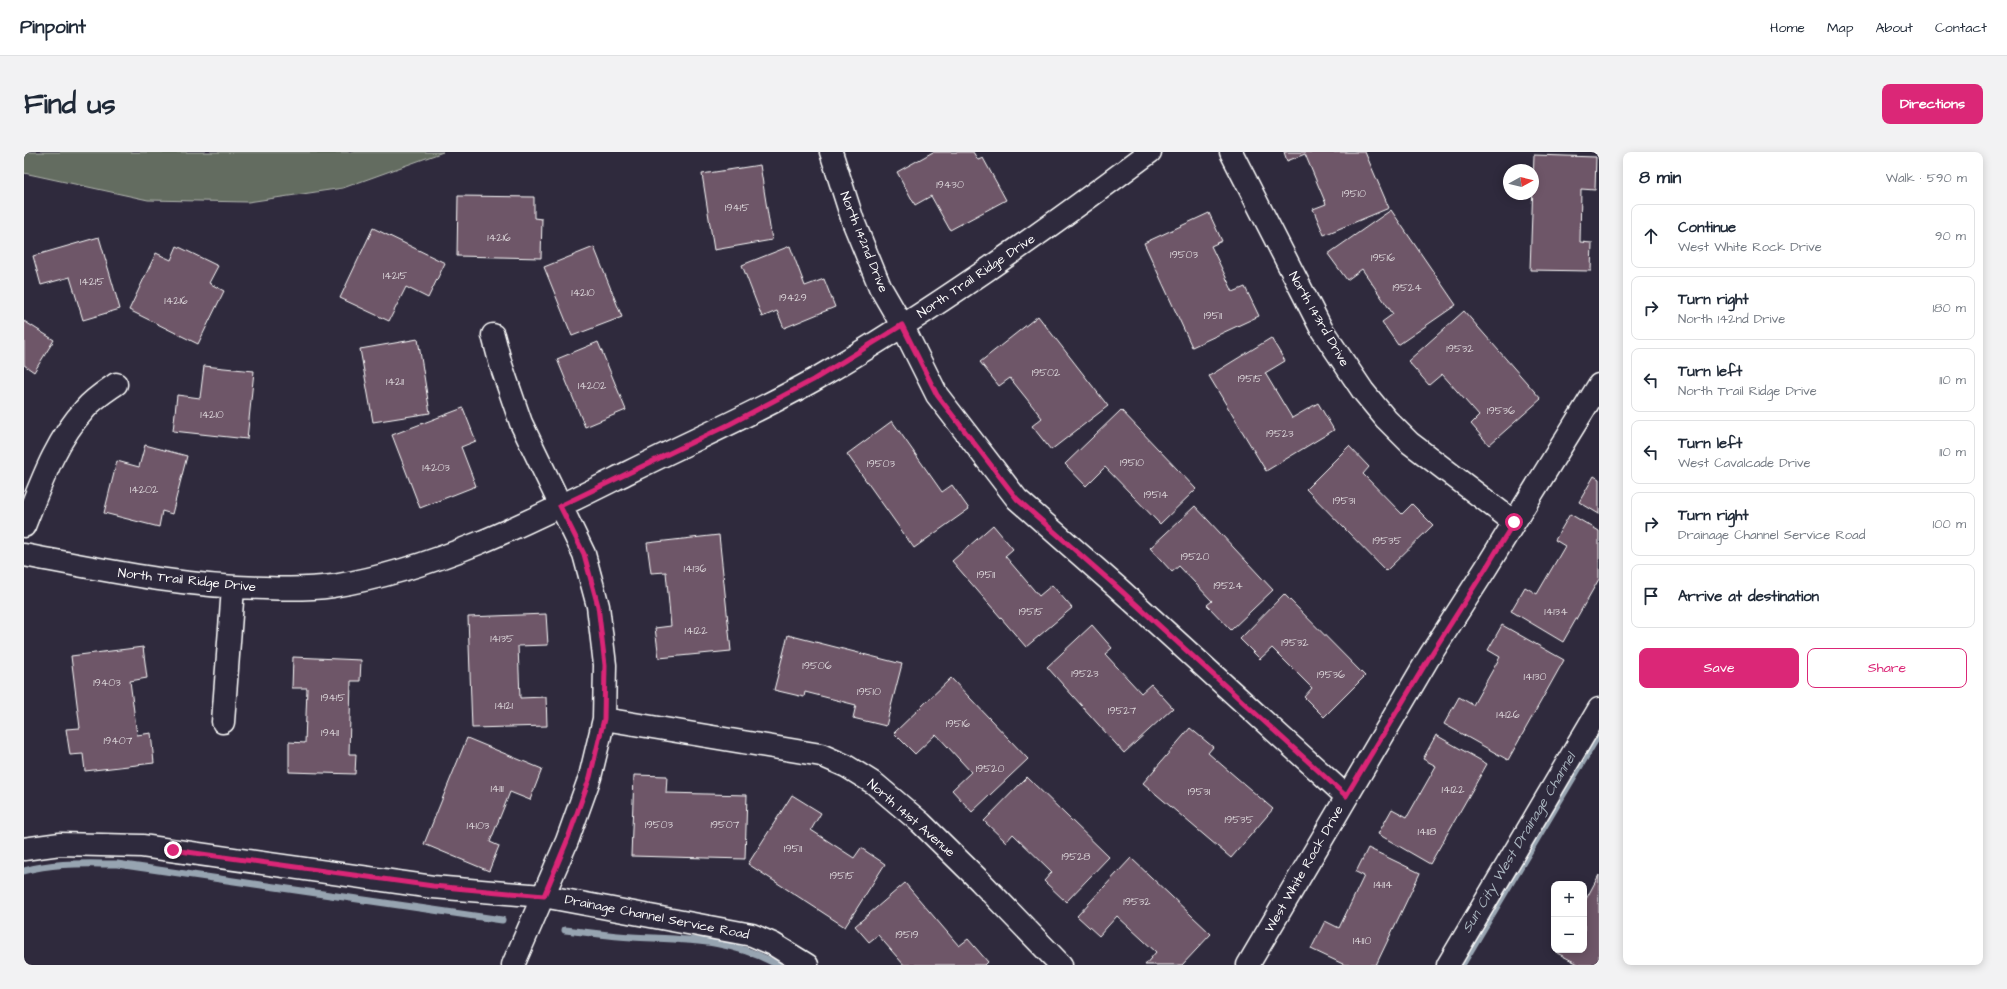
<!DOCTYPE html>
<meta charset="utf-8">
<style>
body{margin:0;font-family:"Architects Daughter",sans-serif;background:#f2f2f3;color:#1f2937}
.controls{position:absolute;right:12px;bottom:12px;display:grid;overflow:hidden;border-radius:8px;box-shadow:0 2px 10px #0003}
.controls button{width:36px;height:36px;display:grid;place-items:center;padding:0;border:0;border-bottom:1px solid #e0e1e3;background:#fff;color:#1f2937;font:20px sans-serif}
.compass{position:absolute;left:1479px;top:12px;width:36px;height:36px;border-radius:50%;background:#fff;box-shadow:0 2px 10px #0003;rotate:82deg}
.stop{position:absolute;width:12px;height:12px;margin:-9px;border:3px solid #db2777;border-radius:50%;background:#fff}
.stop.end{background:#db2777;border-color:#fff;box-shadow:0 1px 4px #0008}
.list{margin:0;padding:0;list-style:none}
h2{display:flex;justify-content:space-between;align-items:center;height:52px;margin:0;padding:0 16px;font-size:17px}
h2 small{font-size:13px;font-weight:400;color:#747a83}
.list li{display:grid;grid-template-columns:26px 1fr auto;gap:12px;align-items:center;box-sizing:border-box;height:64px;margin:0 8px 8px;padding:0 8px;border:1px solid #e0e1e3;border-radius:8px}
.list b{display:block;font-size:15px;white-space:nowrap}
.list p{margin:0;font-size:13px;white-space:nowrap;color:#747a83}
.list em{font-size:13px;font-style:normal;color:#747a83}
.actions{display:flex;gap:8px;padding:12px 16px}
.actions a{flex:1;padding:9px 0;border:1px solid #db2777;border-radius:8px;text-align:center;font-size:14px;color:#db2777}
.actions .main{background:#db2777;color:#fff}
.icon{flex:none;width:22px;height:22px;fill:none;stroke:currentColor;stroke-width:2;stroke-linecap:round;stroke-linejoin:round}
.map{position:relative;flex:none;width:1575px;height:813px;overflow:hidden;border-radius:8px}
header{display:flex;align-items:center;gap:24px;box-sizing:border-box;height:56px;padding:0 20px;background:#fff;border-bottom:1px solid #e0e1e3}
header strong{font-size:19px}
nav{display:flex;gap:22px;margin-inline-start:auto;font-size:14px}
.intro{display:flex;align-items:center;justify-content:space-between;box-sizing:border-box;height:96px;padding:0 24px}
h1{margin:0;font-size:28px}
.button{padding:10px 18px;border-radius:8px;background:#db2777;color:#fff;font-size:14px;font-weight:700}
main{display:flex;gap:24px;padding:0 24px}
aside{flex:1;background:#fff;border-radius:8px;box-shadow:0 2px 10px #0003}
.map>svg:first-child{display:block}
</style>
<header>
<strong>Pinpoint</strong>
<nav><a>Home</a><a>Map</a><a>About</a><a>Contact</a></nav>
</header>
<div class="intro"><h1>Find us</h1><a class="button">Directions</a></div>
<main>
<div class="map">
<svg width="1575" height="813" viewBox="0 0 1575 813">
<rect width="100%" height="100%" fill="#2f2a3d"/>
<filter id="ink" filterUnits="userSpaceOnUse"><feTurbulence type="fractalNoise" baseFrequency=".025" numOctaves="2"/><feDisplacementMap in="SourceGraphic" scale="8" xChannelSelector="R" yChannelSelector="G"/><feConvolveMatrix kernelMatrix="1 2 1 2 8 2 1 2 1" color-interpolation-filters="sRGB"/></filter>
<g filter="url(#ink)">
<path fill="#646c60" stroke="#b2b6b0" d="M0 0H419L319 36 224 50 124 48 0 21Z"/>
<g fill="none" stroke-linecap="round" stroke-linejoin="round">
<path stroke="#97a4b1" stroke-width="7" d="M0 719C31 710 61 712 93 712L478 768
M541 778C563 780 586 784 608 785 661 788 706 786 754 813
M1438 813 1575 582"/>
</g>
<path fill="#6e5668" stroke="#fff" d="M909 0H949L954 8 959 6 982 48 926 78 907 44 891 53 873 20Z
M1260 0H1341L1365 56 1300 83 1289 57 1302 52 1281 2 1263 9Z
M1510 3 1572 5 1571 38 1557 37 1556 90 1568 91 1567 119 1506 118Z
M736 13 748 88 690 98 678 22Z
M434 44 510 45V66L518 67 517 106 433 104Z
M1367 58 1432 153 1374 193 1358 170 1369 162 1338 117 1323 128 1304 102Z
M1185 61 1198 89 1187 94 1209 140 1221 135 1235 164 1168 195 1120 91Z
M349 76 421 111 404 146 382 135 365 169 316 146Z
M75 85 96 157 59 168 46 125 17 133 9 104Z
M153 94 194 114 185 131 200 139 174 192 105 158 132 101 147 108Z
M766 94 781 134 800 127 811 155 760 176 753 159 738 165 718 113Z
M570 95 598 165 548 184 520 115Z
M1440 159 1517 247 1465 293 1447 272 1455 264 1418 222 1405 233 1384 209Z
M1014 164 1084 254 1027 298 1008 274 1018 266 986 226 975 234 956 210Z
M0 169 30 188 10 220 0 213Z
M1247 186 1261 209 1241 221 1268 266 1294 251 1310 278 1242 319 1185 224Z
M394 187 406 261 349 270 336 197Z
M574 190 602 258 561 275 533 207Z
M180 214 230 219 223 287 149 279 153 243 176 246Z
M439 256 452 289 437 295 452 334 396 356 368 283Z
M1097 258 1172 337 1136 372 1081 315 1062 334 1041 312Z
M868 269 918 340 928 333 945 357 890 396 823 302Z
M121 293 163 304 148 362 138 359 135 375 80 361 93 309 115 315Z
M1325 294 1345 315 1339 322 1378 362 1388 352 1409 373 1362 419 1282 337Z
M1570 324 1575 327V362L1555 350Z
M1171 354 1249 438 1207 478 1183 453 1188 449 1155 414 1148 420 1126 396Z
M1546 362 1575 379V427L1539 490 1487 459 1501 435 1513 442 1541 394 1531 388Z
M969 373 989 397 981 404 1015 444 1028 433 1048 456 1002 495 928 409Z
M695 383 707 499 635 506 631 476 647 474 642 420 627 421 623 391Z
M1260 442 1341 524 1300 565 1280 545 1288 536 1248 496 1236 507 1216 487Z
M522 462 524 493 494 494 496 546 522 545 523 574 448 576 444 465Z
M1068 473 1088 496 1081 502 1117 541 1127 532 1149 556 1100 601 1023 515Z
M1478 473 1540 508 1484 608 1420 572 1435 545 1449 553 1476 505 1464 498Z
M764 483 878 512 862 574 829 566 832 553 781 540 780 545 750 538Z
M119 495 123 526 106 529 113 583 127 581 130 611 61 619 59 602 46 603 42 577 56 576 47 504Z
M269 505 337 508 336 529H327L325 602H332L331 622 265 620V590L281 591 283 536H268Z
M927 526 1004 607 948 660 928 638 947 620 912 582 891 602 870 581Z
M1166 576 1189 595 1184 601 1249 657 1207 706 1119 631Z
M1412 583 1463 612 1406 712 1354 682 1368 657 1383 665 1412 614 1399 607Z
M443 586 518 617 506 648 486 640 466 690 475 694 465 719 400 692Z
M610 623 643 624 642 641 723 643 721 707 607 704Z
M1003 625 1085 705 1042 750 1020 729 1028 720 989 682 982 690 960 669Z
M768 643 797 661 787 678 830 706 837 696 861 712 821 775 724 712Z
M1344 696 1396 721 1352 813H1321L1287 797 1301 769 1315 776 1340 724 1332 720Z
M1107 706 1187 782 1158 813H1121L1132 800 1093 764 1075 784 1053 764Z
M1575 723V813H1556L1533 801 1535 798H1560V751Z
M881 731 935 794 944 787 964 810 961 813H880L854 783 845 790 831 774Z"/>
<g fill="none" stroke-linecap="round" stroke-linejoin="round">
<g stroke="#fff" stroke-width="25">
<path id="minor" d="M807 0 829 69 856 135 878 173 913 243 993 347 1093 435 1322 644
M1207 0 1298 178 1339 239 1362 267 1386 291 1490 370
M469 183 477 213 497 271 560 402 574 454 581 513 580 567 566 625 543 689 489 813
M0 374C16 334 31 289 61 257 69 247 82 239 92 232
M0 403C80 418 159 435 241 436 263 437 287 437 309 434 415 417 511 367 605 320 667 289 730 262 790 228 907 160 1018 81 1126 0
M580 567 797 603 822 614 851 632 897 671 956 729 1037 813
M199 570 209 436
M0 697 36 692 118 694 409 735 519 744 728 783 749 792 783 813
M1224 813 1405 505 1462 416 1575 233
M1424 813 1575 557"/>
</g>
<use href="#minor" stroke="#2f2a3d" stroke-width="22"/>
</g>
</g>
<g fill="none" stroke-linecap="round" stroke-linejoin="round" filter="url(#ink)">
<path stroke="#db2777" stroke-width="5" d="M149 698 409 734 520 744 543 689 566 625 580 567 581 513 574 454 560 402 536 354 706 272 789 228 878 173 913 243 993 347 1093 435 1322 644 1405 506 1462 416 1490 370"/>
</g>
<g text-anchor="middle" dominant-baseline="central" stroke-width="3.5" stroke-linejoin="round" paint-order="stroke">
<g font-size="11" fill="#dbd5d9">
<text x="926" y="32">19430</text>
<text x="1330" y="41">19510</text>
<text x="713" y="55">19415</text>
<text x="475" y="85">14216</text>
<text x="1160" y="102">19503</text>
<text x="1359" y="105">19516</text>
<text x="371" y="123">14215</text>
<text x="68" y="129">14215</text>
<text x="1383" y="135">19524</text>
<text x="559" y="140">14210</text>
<text x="769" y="145">19429</text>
<text x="152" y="148">14216</text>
<text x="1189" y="163">19511</text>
<text x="1436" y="196">19532</text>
<text x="1022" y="220">19502</text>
<text x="1226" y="226">19515</text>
<text x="371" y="229">14211</text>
<text x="568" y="233">14202</text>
<text x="1477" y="258">19536</text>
<text x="188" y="262">14210</text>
<text x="1256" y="281">19523</text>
<text x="1108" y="310">19510</text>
<text x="857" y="311">19503</text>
<text x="412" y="315">14203</text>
<text x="120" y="337">14202</text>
<text x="1132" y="342">19514</text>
<text x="1320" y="348">19531</text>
<text x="1363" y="388">19535</text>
<text x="1171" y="404">19520</text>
<text x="671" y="416">14136</text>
<text x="962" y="422">19511</text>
<text x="1204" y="433">19524</text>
<text x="1007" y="459">19515</text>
<text x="1532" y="459">14134</text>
<text x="672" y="478">14122</text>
<text x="478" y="486">14135</text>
<text x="1271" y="490">19532</text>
<text x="793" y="513">19506</text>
<text x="1061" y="521">19523</text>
<text x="1307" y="522">19536</text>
<text x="1511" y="524">14130</text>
<text x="83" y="530">19403</text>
<text x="845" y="539">19510</text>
<text x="309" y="545">19415</text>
<text x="480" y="553">14121</text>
<text x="1098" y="558">19527</text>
<text x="1484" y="562">14126</text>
<text x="934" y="571">19516</text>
<text x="306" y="580">19411</text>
<text x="94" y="588">19407</text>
<text x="966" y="616">19520</text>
<text x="473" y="636">14111</text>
<text x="1429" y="637">14122</text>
<text x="1175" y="639">19531</text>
<text x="1215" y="667">19535</text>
<text x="635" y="672">19503</text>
<text x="701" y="672">19507</text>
<text x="454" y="673">14103</text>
<text x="1403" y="679">14118</text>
<text x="769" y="696">19511</text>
<text x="1052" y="704">19528</text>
<text x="818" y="723">19515</text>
<text x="1359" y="732">14114</text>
<text x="1113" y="749">19532</text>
<text x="883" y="782">19519</text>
<text x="1338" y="788">14110</text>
</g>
<g font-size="13" fill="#fff" stroke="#2f2a3d">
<text transform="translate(840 90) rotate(68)">North 142nd Drive</text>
<text transform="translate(952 124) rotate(-34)">North Trail Ridge Drive</text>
<text transform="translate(1295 167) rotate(60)">North 143rd Drive</text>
<text transform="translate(163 428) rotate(6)">North Trail Ridge Drive</text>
<text transform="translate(887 666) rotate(41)">North 141st Avenue</text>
<text transform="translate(1280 717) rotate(-60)">West White Rock Drive</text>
<text transform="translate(633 765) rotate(11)">Drainage Channel Service Road</text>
</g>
<g font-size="14" font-style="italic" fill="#a8b4be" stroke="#2f2a3d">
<text transform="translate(1495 691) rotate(-59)">Sun City West Drainage Channel</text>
</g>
</g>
</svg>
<div class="controls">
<button>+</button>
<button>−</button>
</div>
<svg class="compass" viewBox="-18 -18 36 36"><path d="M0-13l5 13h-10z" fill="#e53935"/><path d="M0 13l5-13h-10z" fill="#747a83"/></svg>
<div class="stop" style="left:1490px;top:370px"></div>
<div class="stop end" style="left:149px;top:698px"></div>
</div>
<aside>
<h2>8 min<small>Walk · 590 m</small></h2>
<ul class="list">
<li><svg class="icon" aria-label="ahead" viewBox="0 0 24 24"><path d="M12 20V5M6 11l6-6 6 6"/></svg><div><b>Continue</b><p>West White Rock Drive</p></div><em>90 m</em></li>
<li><svg class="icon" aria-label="right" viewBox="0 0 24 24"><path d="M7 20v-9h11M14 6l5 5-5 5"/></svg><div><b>Turn right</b><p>North 142nd Drive</p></div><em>180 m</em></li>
<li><svg class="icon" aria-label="left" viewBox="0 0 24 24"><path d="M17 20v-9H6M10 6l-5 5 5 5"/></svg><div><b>Turn left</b><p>North Trail Ridge Drive</p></div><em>110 m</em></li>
<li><svg class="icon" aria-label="left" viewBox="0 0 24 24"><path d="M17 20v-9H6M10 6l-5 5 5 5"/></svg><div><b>Turn left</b><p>West Cavalcade Drive</p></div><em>110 m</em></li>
<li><svg class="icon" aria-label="right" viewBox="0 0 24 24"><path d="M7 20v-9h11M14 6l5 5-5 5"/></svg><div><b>Turn right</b><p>Drainage Channel Service Road</p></div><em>100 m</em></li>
<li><svg class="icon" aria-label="arrive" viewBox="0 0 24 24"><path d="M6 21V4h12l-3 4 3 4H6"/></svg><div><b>Arrive at destination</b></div></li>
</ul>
<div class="actions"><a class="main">Save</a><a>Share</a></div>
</aside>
</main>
